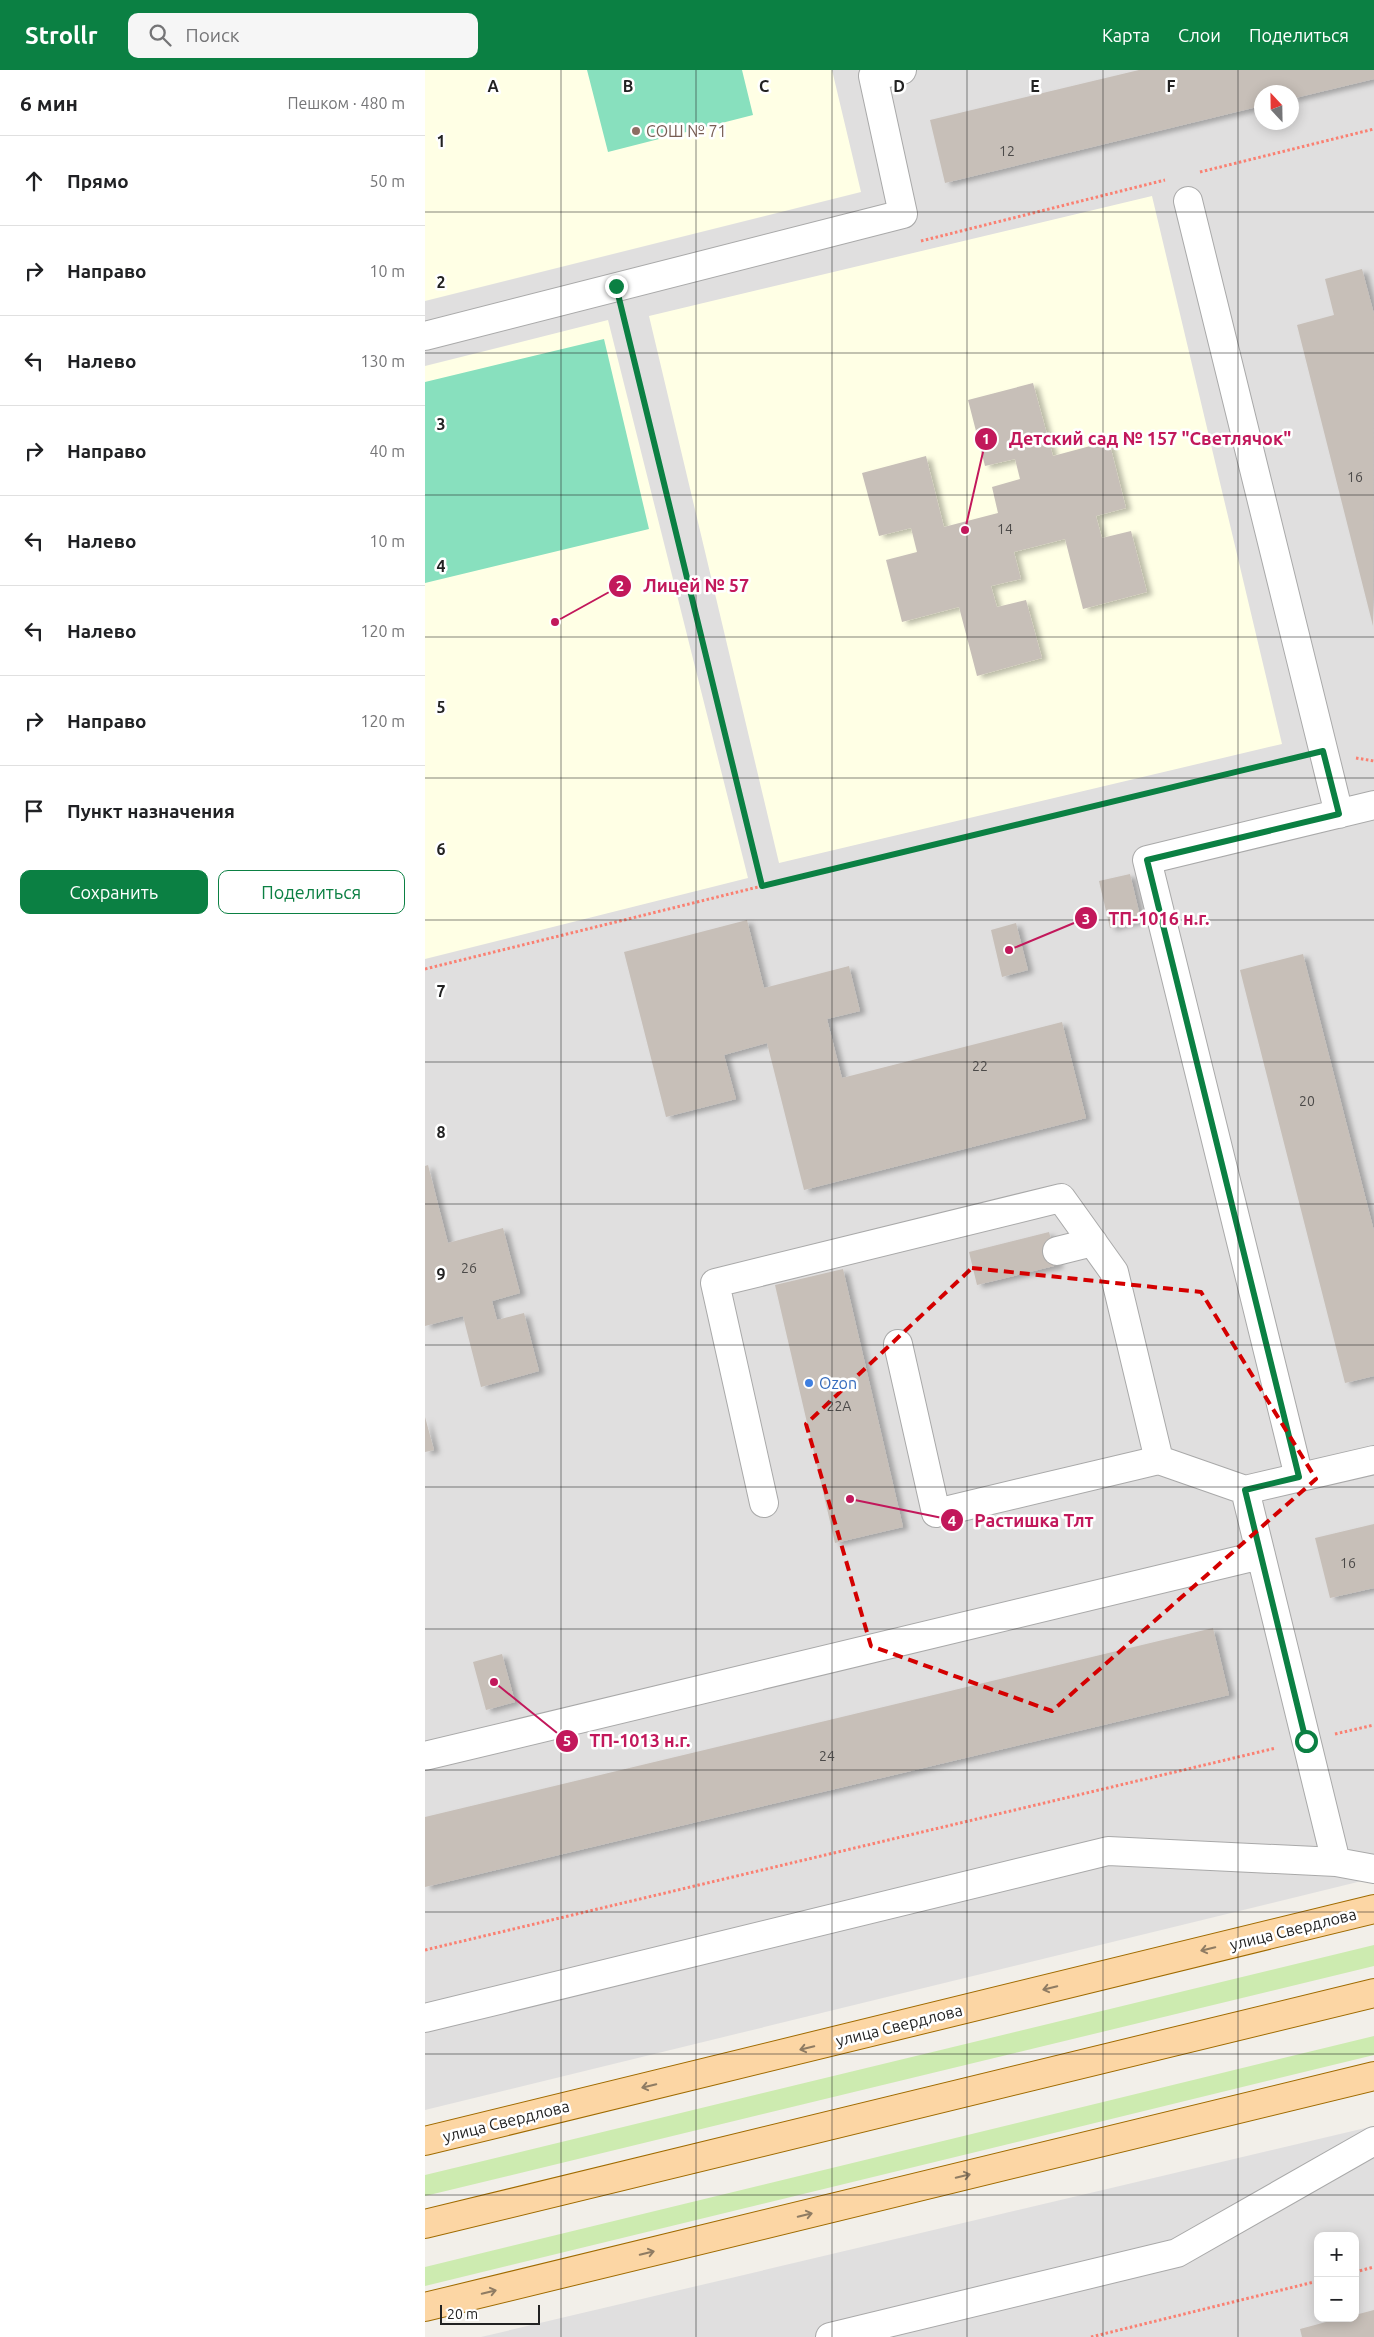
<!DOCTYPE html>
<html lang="ru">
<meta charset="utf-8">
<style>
body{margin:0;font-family:Ubuntu,sans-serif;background:#f6f6f6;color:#202124}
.controls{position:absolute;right:15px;bottom:15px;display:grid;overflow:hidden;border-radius:10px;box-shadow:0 2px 12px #0003}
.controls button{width:45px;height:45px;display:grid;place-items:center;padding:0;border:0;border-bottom:1px solid #e0e0e0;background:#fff;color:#202124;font:25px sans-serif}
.compass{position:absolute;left:829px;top:15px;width:45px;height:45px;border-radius:50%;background:#fff;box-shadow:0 2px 12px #0003;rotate:338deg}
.scale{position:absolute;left:15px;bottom:12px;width:100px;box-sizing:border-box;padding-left:5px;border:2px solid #222;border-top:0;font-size:14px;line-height:18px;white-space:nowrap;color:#222;-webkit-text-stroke:4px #fff;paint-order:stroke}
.stop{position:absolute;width:15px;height:15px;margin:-11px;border:4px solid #0b8043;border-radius:50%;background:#fff}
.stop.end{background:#0b8043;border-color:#fff;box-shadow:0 1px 5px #0008}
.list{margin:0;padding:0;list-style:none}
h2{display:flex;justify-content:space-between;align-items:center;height:65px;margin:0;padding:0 20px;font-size:21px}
h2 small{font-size:16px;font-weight:400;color:#757577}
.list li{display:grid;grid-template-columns:32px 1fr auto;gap:15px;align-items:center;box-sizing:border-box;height:90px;padding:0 20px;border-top:1px solid #e0e0e0}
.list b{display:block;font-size:19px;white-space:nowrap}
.list em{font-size:16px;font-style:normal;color:#757577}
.actions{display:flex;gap:10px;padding:15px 20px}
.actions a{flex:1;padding:11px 0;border:1px solid #0b8043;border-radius:10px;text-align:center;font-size:18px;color:#0b8043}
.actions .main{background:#0b8043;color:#fff}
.icon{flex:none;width:28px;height:28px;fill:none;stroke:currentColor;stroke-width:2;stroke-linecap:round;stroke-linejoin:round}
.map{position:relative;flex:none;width:949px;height:2267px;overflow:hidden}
header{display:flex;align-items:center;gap:30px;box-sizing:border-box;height:70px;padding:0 25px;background:#0b8043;color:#fff}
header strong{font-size:24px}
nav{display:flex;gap:28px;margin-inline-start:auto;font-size:18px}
.search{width:350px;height:45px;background:#f6f6f6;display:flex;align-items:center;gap:12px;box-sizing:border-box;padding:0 18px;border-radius:10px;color:#757577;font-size:19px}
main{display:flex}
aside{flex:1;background:#fff}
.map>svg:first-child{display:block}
</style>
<header>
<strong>Strollr</strong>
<div class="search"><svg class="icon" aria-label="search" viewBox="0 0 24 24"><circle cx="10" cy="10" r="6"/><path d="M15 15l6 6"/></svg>Поиск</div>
<nav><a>Карта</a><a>Слои</a><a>Поделиться</a></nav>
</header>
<main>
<aside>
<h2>6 мин<small>Пешком · 480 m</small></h2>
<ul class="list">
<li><svg class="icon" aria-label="ahead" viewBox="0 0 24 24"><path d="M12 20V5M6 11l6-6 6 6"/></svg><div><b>Прямо</b></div><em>50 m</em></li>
<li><svg class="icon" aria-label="right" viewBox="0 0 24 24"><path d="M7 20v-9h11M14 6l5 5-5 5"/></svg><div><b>Направо</b></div><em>10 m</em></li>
<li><svg class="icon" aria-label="left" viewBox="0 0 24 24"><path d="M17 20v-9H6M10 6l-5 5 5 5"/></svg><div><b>Налево</b></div><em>130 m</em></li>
<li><svg class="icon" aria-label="right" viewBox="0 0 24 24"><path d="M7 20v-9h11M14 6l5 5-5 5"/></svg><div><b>Направо</b></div><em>40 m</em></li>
<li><svg class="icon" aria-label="left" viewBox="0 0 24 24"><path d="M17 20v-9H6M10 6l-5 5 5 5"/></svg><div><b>Налево</b></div><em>10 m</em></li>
<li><svg class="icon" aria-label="left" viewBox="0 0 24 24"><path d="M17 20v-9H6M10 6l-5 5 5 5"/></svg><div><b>Налево</b></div><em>120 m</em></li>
<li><svg class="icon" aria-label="right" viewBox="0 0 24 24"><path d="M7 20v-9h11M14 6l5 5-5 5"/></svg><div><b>Направо</b></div><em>120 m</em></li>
<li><svg class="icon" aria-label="arrive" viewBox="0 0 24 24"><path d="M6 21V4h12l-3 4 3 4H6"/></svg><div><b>Пункт назначения</b></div></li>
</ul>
<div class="actions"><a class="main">Сохранить</a><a>Поделиться</a></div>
</aside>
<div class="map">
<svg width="949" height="2267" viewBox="0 0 949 2267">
<defs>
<filter id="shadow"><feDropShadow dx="5.5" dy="3" stdDeviation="2.5" flood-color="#0004"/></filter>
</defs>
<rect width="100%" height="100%" fill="#f2efe9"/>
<path fill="#e0dfdf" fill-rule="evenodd" d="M0 0H949V1808L0 2040ZM836 22H866V52H836Z
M949 2056V2267H56ZM893 2166H930V2248H893Z"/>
<path fill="#ffffe5" d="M0 0H407L436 122 0 231Z
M727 126 857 674 354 793 224 246Z
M183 250 323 808 0 889V296Z"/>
<path fill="#cdebb0" d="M949 1875V1896L0 2126V2105Z
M949 1966V1985L0 2216V2197Z"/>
<path fill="#88e0be" d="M162 0H317L328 45 183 82Z
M179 269 224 459 0 513V312Z"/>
<path fill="#c7bfb8" filter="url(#shadow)" d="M714 0H949V9L866 29V22H836V36L520 113 505 50Z
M937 199 949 244 948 556 872 255 909 245 900 209Z
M608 313 628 386 684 371 701 438 671 446 677 468 706 461 722 522 658 539 640 469 589 482 596 509 566 516 572 537 601 530 617 588 552 606 534 537 477 552 461 490 492 482 486 458 454 466 437 403 501 386 519 457 573 443 567 417 595 409 590 389 560 396 543 330Z
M705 804 716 850 685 858 674 811Z
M322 850 339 918 424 896 435 941 402 949 417 1008 637 952 661 1048 379 1120 342 973 299 985 311 1029 241 1047 199 882Z
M591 853 603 900 577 907 566 860Z
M878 884 949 1161V1306L920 1313 815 900Z
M3 1095 23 1173 78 1158 95 1223 67 1231 72 1250 99 1243 114 1301 56 1317 38 1246 0 1256V1096Z
M624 1162 633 1195 552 1215 544 1182Z
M418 1199 478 1457 410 1473 350 1215Z
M0 1347 9 1380 0 1382Z
M949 1454V1518L905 1528 890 1468Z
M788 1558 804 1625 0 1817V1747Z
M77 1584 90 1632 61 1640 48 1592Z
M949 2240V2267H877L875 2259 916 2248H930V2245Z"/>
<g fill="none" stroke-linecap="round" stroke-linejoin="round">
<g stroke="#a9a9a9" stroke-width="30">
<path id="minor" d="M763 131 914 744
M0 266 478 144 448 6 477 0
M632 1181 668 1172
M473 1274 511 1443 734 1390
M874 1407 722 790 949 735
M820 1420 911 1792
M339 1433 290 1213 636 1128 689 1202 734 1390 820 1420 949 1390
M0 1686 836 1485
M0 1948 683 1781 911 1792 949 1799
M405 2267 752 2183 949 2071"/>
</g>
<g stroke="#a06b00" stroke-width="30">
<path id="major" d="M0 2071 949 1839
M0 2154 949 1923
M0 2237 949 2006"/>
</g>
<path stroke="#fa8072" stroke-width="3" stroke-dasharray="2.5 2.5" stroke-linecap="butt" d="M775 102 949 59
M496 171 740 110
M199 248 337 816
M931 688 949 691
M0 899 337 816 869 689
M910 1664 949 1655
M0 1880 851 1678
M930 2202 949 2197
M666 2267 893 2211"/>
<use href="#minor" stroke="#fff" stroke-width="28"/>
<use href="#major" stroke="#fcd6a4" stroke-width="28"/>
</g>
<defs><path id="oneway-shaft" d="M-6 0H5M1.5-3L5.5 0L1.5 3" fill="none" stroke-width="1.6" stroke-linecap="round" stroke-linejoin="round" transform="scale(1.25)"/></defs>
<g stroke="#8f7c63">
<use href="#oneway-shaft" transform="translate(783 1879) rotate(166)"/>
<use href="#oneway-shaft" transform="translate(625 1918) rotate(166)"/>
<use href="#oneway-shaft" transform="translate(382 1978) rotate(166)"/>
<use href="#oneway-shaft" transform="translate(224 2016) rotate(166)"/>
<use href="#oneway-shaft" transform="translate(538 2106) rotate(-14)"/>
<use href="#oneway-shaft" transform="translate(380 2145) rotate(-14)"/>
<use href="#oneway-shaft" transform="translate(222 2183) rotate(-14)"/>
<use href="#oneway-shaft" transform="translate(64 2222) rotate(-14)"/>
</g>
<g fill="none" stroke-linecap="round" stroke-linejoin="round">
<path stroke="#0b8043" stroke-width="6" d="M191 216 337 816 898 681 914 744 722 790 874 1407 820 1420 881 1671"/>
</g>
<path fill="none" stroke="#d40000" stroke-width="4" stroke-dasharray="10 6" stroke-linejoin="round" d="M547 1198 776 1222 891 1409 627 1641 446 1576 381 1354Z"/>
<path fill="none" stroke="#222" stroke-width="1" stroke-opacity="0.55" d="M136 0V2267M271 0V2267M407 0V2267M542 0V2267M678 0V2267M813 0V2267M0 142H949M0 283H949M0 425H949M0 567H949M0 708H949M0 850H949M0 992H949M0 1134H949M0 1275H949M0 1417H949M0 1559H949M0 1700H949M0 1842H949M0 1984H949M0 2125H949"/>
<circle fill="#8d6e63" stroke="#fff" stroke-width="2" cx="211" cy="61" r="5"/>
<circle fill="#3f7fe0" stroke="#fff" stroke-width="2" cx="384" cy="1313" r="5"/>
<g text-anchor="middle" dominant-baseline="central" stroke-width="5" stroke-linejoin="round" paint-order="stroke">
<g font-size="14" fill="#4b4948">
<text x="582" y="81">12</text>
<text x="930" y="407">16</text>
<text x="580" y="459">14</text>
<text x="555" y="996">22</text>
<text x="882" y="1031">20</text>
<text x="44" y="1198">26</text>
<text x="414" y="1336">22А</text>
<text x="923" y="1493">16</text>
<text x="402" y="1686">24</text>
</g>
<g font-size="16" fill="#785e54" stroke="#fff" text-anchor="start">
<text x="221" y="61">СОШ № 71</text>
</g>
<g font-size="16" fill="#366cbe" stroke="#fff" text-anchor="start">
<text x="394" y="1313">Ozon</text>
</g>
<g font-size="16" fill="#222" stroke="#fff">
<text transform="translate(868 1859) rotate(-14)">улица Свердлова</text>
<text transform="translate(474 1955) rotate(-14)">улица Свердлова</text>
<text transform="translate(81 2051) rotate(-14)">улица Свердлова</text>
</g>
</g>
<g font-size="16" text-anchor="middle" font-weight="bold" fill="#222" stroke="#fff" stroke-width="5" stroke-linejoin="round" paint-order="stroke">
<text x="68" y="22">A</text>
<text x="203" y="22">B</text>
<text x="339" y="22">C</text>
<text x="474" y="22">D</text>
<text x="610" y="22">E</text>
<text x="746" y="22">F</text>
<text x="16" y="77">1</text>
<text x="16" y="218">2</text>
<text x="16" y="360">3</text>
<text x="16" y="502">4</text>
<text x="16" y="643">5</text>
<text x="16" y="785">6</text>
<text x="16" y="927">7</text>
<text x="16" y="1068">8</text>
<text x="16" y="1210">9</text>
</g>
<path fill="none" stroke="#c2185b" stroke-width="2" d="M540 460L561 369M130 552L195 516M584 880L661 848M425 1429L527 1450M69 1612L142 1671"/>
<g fill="#c2185b" stroke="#fff" stroke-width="2">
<circle cx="540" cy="460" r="5"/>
<circle cx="130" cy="552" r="5"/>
<circle cx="584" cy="880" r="5"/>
<circle cx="425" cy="1429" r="5"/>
<circle cx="69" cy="1612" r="5"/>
<circle cx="561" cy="369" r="12"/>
<circle cx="195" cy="516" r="12"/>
<circle cx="661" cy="848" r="12"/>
<circle cx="527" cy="1450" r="12"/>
<circle cx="142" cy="1671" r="12"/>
</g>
<g font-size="15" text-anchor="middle" font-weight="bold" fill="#fff">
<text x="561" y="374">1</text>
<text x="195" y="521">2</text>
<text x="661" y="854">3</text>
<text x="527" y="1456">4</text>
<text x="142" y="1676">5</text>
</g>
<g font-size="18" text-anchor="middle" font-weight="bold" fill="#c2185b" stroke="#fff" stroke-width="5" stroke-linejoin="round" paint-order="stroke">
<text x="725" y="375">Детский сад № 157 "Светлячок"</text>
<text x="271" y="522">Лицей № 57</text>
<text x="734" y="855">ТП-1016 н.г.</text>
<text x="609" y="1457">Растишка Тлт</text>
<text x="215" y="1677">ТП-1013 н.г.</text>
</g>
</svg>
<div class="controls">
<button>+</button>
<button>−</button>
</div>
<svg class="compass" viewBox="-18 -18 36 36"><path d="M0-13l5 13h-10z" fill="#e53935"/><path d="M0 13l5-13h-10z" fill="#757577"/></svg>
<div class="scale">20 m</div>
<div class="stop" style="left:881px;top:1671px"></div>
<div class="stop end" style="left:191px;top:216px"></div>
</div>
</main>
